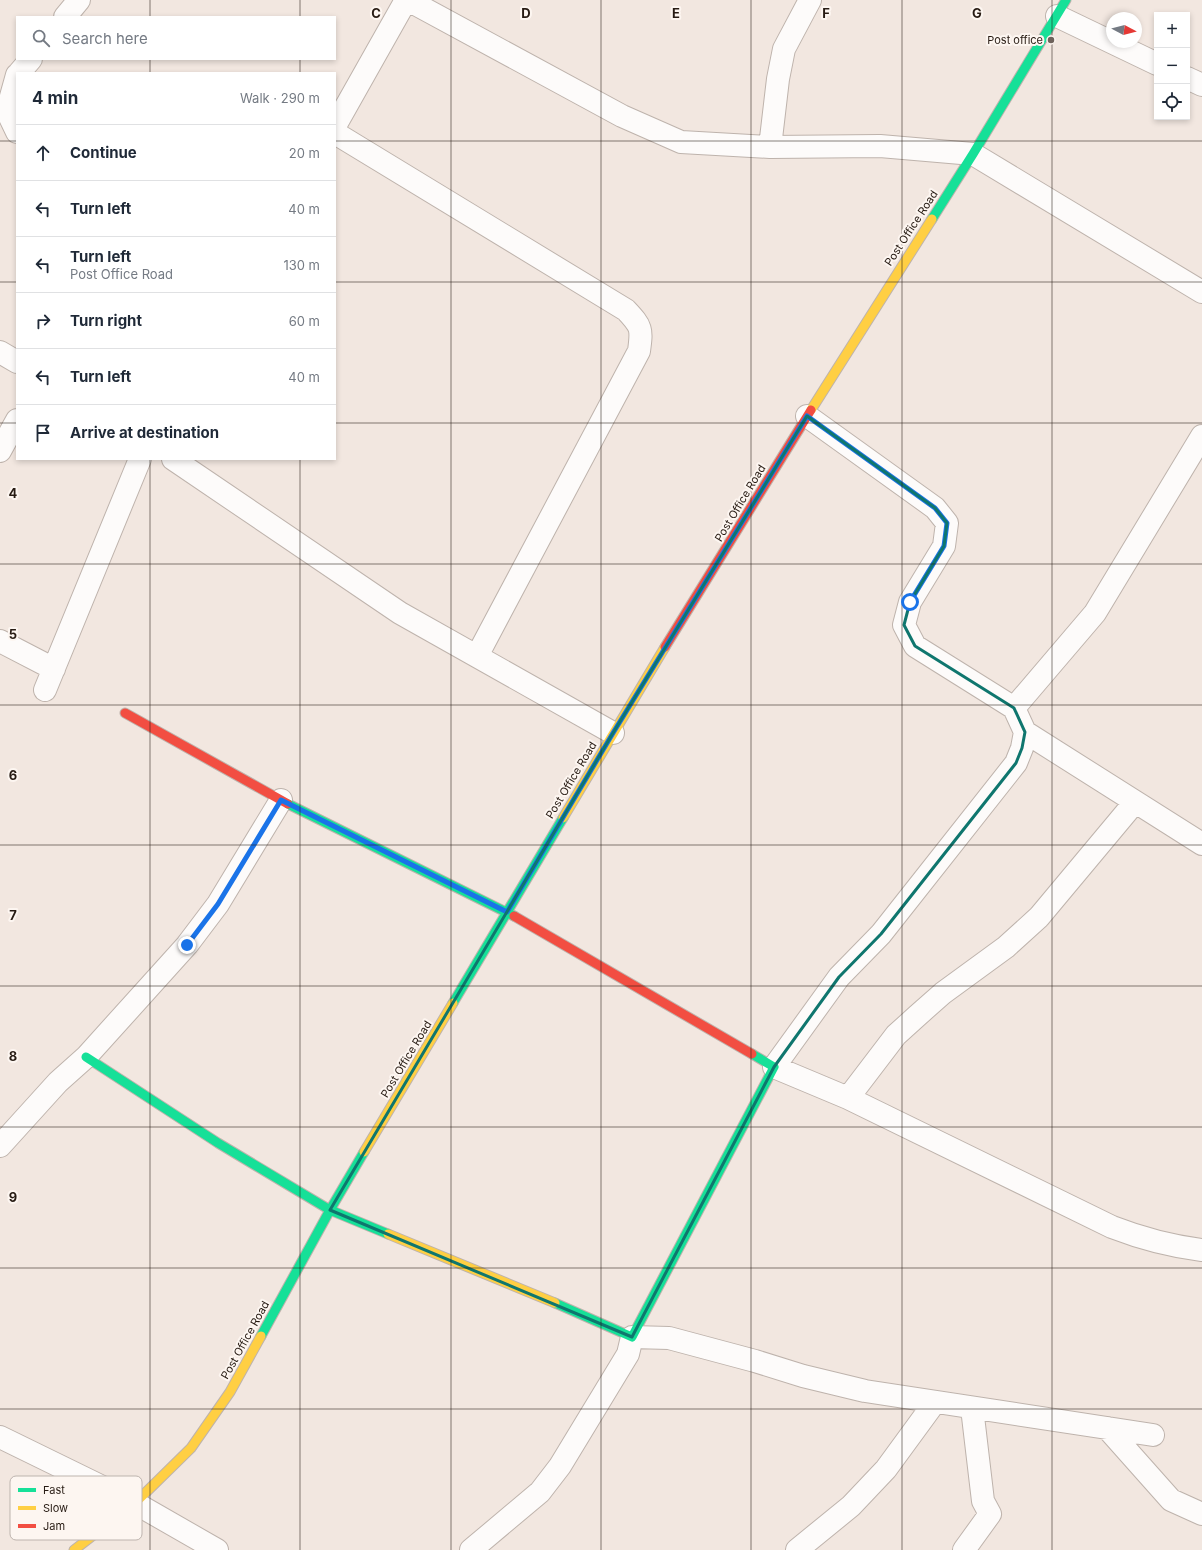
<!DOCTYPE html>
<meta charset="utf-8">
<style>
body{margin:0;font-family:Inter,sans-serif;background:#f2f2f3;color:#1f2937}
.controls{position:absolute;right:12px;top:12px;display:grid;overflow:hidden;border-radius:0px;box-shadow:0 2px 6px #0003}
.controls button{width:36px;height:36px;display:grid;place-items:center;padding:0;border:0;border-bottom:1px solid #e0e1e3;background:#fff;color:#1f2937;font:20px sans-serif}
.compass{position:absolute;left:1106px;top:12px;width:36px;height:36px;border-radius:50%;background:#fff;box-shadow:0 2px 6px #0003;rotate:97deg}
.stop{position:absolute;width:12px;height:12px;margin:-9px;border:3px solid #1a73e8;border-radius:50%;background:#fff}
.stop.end{background:#1a73e8;border-color:#fff;box-shadow:0 1px 4px #0008}
.list{margin:0;padding:0;list-style:none}
h2{display:flex;justify-content:space-between;align-items:center;height:52px;margin:0;padding:0 16px;font-size:17px}
h2 small{font-size:13px;font-weight:400;color:#747a83}
.list li{display:grid;grid-template-columns:26px 1fr auto;gap:12px;align-items:center;box-sizing:border-box;height:56px;padding:0 16px;border-top:1px solid #e0e1e3}
.list b{display:block;font-size:15px;white-space:nowrap}
.list p{margin:0;font-size:13px;white-space:nowrap;color:#747a83}
.list em{font-size:13px;font-style:normal;color:#747a83}
.icon{flex:none;width:22px;height:22px;fill:none;stroke:currentColor;stroke-width:2;stroke-linecap:round;stroke-linejoin:round}
.map{position:relative;flex:none;width:1202px;height:1550px;overflow:hidden}
.search{position:absolute;background:#fff;box-shadow:0 2px 6px #0003;left:16px;top:16px;width:320px;height:44px;display:flex;align-items:center;gap:10px;box-sizing:border-box;padding:0 14px;border-radius:0px;color:#747a83;font-size:15px}
.panel{position:absolute;background:#fff;box-shadow:0 2px 6px #0003;left:16px;top:72px;width:320px;height:388px;border-radius:0px}
.map>svg:first-child{display:block}
</style>
<div class="map">
<svg width="1202" height="1550" viewBox="0 0 1202 1550">
<rect width="100%" height="100%" fill="#f2e7e0"/>
<g fill="none" stroke-linecap="round" stroke-linejoin="round">
<g stroke="#beb3ac" stroke-width="24">
<path id="street" d="M408 0 622 116 681 142 770 147 880 146 973 154 1202 292
M1057 16 1157 64
M65 17 79 0
M19 73 31 59
M17 75 7 111 17 132
M1187 78 1202 85
M335 126 406 0
M335 133 626 310C642 327 642 329 639 351L477 656
M770 147 778 79 784 49 810 0
M0 352 17 362
M807 416 935 508 947 523 944 546 910 602 904 625 915 646 1014 708 1025 732 1022 748 1016 763 881 934 839 977 774 1067 848 1098 1112 1227C1143 1239 1169 1246 1202 1250
M0 451 17 420
M173 459 400 613 613 733
M0 641 54 669
M45 690 140 459
M1014 708 1095 613 1202 436
M1025 732 1202 844
M848 1098 896 1035 917 1016 943 993 1006 947 1039 917 1135 802
M0 1146 58 1082 86 1057 187 945 218 904 281 800
M1107 1428 1171 1500 1202 1514
M0 1437 135 1503 217 1550
M471 1550 540 1492 560 1466 628 1354 632 1337 669 1338 755 1361 803 1376 865 1391 1153 1435
M797 1550 851 1506 886 1469 935 1402
M964 1550 990 1514 983 1501 972 1408"/>
</g>
<g stroke="#beb3ac" stroke-width="11">
<path id="fast" d="M932 219 973 154 1066 0
M288 804 514 916
M453 1003 563 818
M86 1057 218 1143 330 1210 388 1234
M555 1303 632 1337 774 1067 752 1054
M261 1336 330 1210 364 1152"/>
</g>
<g stroke="#beb3ac" stroke-width="11">
<path id="slow" d="M811 410 932 219
M563 818 665 647
M364 1152 453 1003
M388 1234 555 1303
M74 1550 135 1503 191 1448 230 1392 261 1336"/>
</g>
<g stroke="#beb3ac" stroke-width="11">
<path id="jam" d="M665 647 811 410
M125 713 288 804
M514 916 752 1054"/>
</g>
<use href="#street" stroke="#fdfbfa" stroke-width="22"/>
<use href="#fast" stroke="#16e098" stroke-width="9"/>
<use href="#slow" stroke="#ffcf43" stroke-width="9"/>
<use href="#jam" stroke="#f24e42" stroke-width="9"/>
</g>
<g fill="none" stroke-linecap="round" stroke-linejoin="round">
<path stroke="#1a73e8" stroke-width="5" d="M187 945 218 904 281 800 507 912 613 733 807 416 935 508 947 523 944 546 910 602"/>
</g>
<path fill="none" stroke="#0f766e" stroke-width="3" stroke-linejoin="round" d="M807 416 935 508 947 523 944 546 910 602 904 625 915 646 1014 708 1025 732 1022 748 1016 763 881 934 839 977 774 1067 632 1337 330 1210 613 733Z"/>
<path fill="none" stroke="#271b13" stroke-width="1" stroke-opacity="0.55" d="M150 0V17M300 0V17M451 0V1550M601 0V1550M751 0V1550M902 0V1550M1052 0V1550M150 59V73M300 59V73M0 141H17M335 141H1202M0 282H17M335 282H1202M0 423H17M335 423H1202M150 459V1550M300 459V1550M0 564H1202M0 705H1202M0 845H1202M0 986H1202M0 1127H1202M0 1268H1202M0 1409H1202"/>
<circle fill="#6e625b" stroke="#fdf6f1" stroke-width="1.5" cx="1051" cy="40" r="4"/>
<g text-anchor="middle" dominant-baseline="central" stroke-width="4" stroke-linejoin="round" paint-order="stroke">
<g font-size="11" fill="#271b13" stroke="#fdf6f1" text-anchor="end">
<text x="1043" y="40">Post office</text>
</g>
<g font-size="11" fill="#271b13" stroke="#fdf6f1">
<text transform="translate(911 228) rotate(-57)">Post Office Road</text>
<text transform="translate(740 503) rotate(-59)">Post Office Road</text>
<text transform="translate(571 780) rotate(-59)">Post Office Road</text>
<text transform="translate(406 1059) rotate(-59)">Post Office Road</text>
<text transform="translate(245 1340) rotate(-61)">Post Office Road</text>
</g>
</g>
<rect x="10" y="1476" width="132" height="64" rx="6" fill="#fdf6f1" stroke="#bdb4ae" stroke-width="1"/>
<rect x="18" y="1488" width="18" height="4" fill="#16e098"/>
<rect x="18" y="1506" width="18" height="4" fill="#ffcf43"/>
<rect x="18" y="1524" width="18" height="4" fill="#f24e42"/>
<g font-size="11" fill="#271b13">
<text x="43" y="1494">Fast</text>
<text x="43" y="1512">Slow</text>
<text x="43" y="1530">Jam</text>
</g>
<g font-size="13" text-anchor="middle" font-weight="bold" fill="#271b13" stroke="#fdf6f1" stroke-width="4" stroke-linejoin="round" paint-order="stroke">
<text x="376" y="18">C</text>
<text x="526" y="18">D</text>
<text x="676" y="18">E</text>
<text x="826" y="18">F</text>
<text x="977" y="18">G</text>
<text x="13" y="498">4</text>
<text x="13" y="639">5</text>
<text x="13" y="780">6</text>
<text x="13" y="920">7</text>
<text x="13" y="1061">8</text>
<text x="13" y="1202">9</text>
</g>
</svg>
<div class="controls">
<button>+</button>
<button>−</button>
<button><svg class="icon" aria-label="locate" viewBox="0 0 24 24"><circle cx="12" cy="12" r="6"/><path d="M12 2v4M12 18v4M2 12h4M18 12h4"/></svg></button>
</div>
<svg class="compass" viewBox="-18 -18 36 36"><path d="M0-13l5 13h-10z" fill="#e53935"/><path d="M0 13l5-13h-10z" fill="#747a83"/></svg>
<div class="stop" style="left:910px;top:602px"></div>
<div class="stop end" style="left:187px;top:945px"></div>
<div class="search"><svg class="icon" aria-label="search" viewBox="0 0 24 24"><circle cx="10" cy="10" r="6"/><path d="M15 15l6 6"/></svg>Search here</div>
<section class="panel">
<h2>4 min<small>Walk · 290 m</small></h2>
<ul class="list">
<li><svg class="icon" aria-label="ahead" viewBox="0 0 24 24"><path d="M12 20V5M6 11l6-6 6 6"/></svg><div><b>Continue</b></div><em>20 m</em></li>
<li><svg class="icon" aria-label="left" viewBox="0 0 24 24"><path d="M17 20v-9H6M10 6l-5 5 5 5"/></svg><div><b>Turn left</b></div><em>40 m</em></li>
<li><svg class="icon" aria-label="left" viewBox="0 0 24 24"><path d="M17 20v-9H6M10 6l-5 5 5 5"/></svg><div><b>Turn left</b><p>Post Office Road</p></div><em>130 m</em></li>
<li><svg class="icon" aria-label="right" viewBox="0 0 24 24"><path d="M7 20v-9h11M14 6l5 5-5 5"/></svg><div><b>Turn right</b></div><em>60 m</em></li>
<li><svg class="icon" aria-label="left" viewBox="0 0 24 24"><path d="M17 20v-9H6M10 6l-5 5 5 5"/></svg><div><b>Turn left</b></div><em>40 m</em></li>
<li><svg class="icon" aria-label="arrive" viewBox="0 0 24 24"><path d="M6 21V4h12l-3 4 3 4H6"/></svg><div><b>Arrive at destination</b></div></li>
</ul>
</section>
</div>
